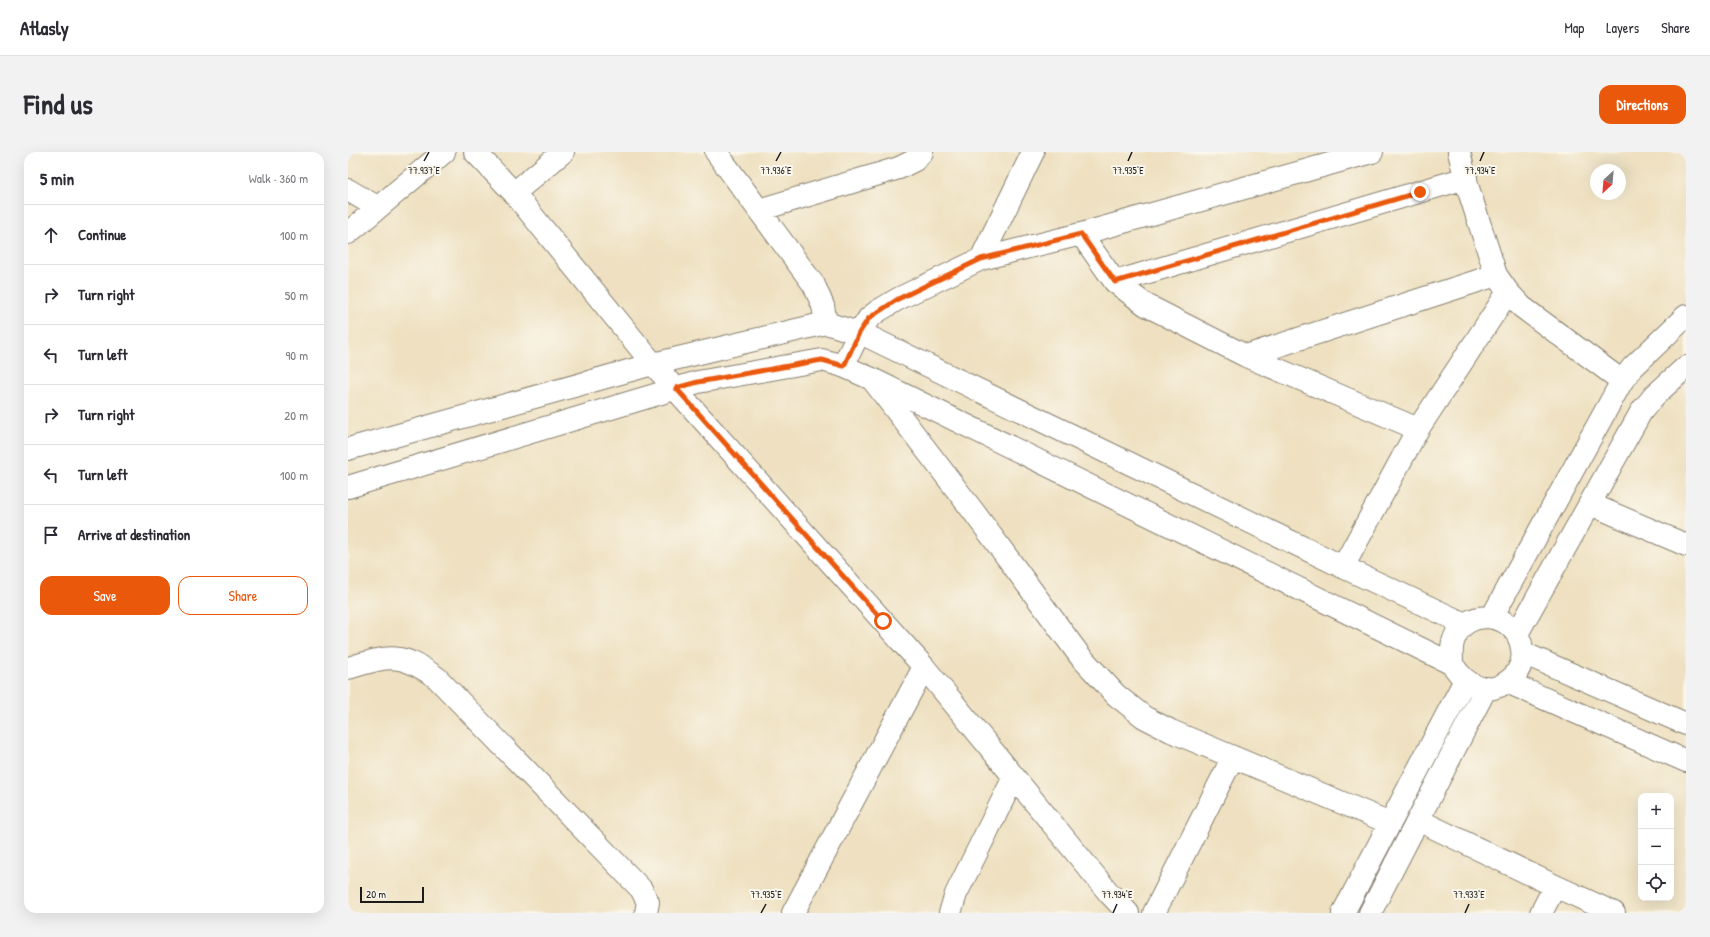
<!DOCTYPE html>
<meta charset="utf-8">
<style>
body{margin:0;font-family:"Patrick Hand",sans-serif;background:#f2f2f3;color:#2b2b33}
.controls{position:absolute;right:12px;bottom:12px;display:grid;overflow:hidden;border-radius:8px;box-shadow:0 4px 16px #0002}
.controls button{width:36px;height:36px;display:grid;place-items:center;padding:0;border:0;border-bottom:1px solid #e1e1e2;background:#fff;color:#2b2b33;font:20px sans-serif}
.compass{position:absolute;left:1242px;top:12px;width:36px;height:36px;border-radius:50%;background:#fff;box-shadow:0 4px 16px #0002;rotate:206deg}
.scale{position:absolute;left:12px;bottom:10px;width:64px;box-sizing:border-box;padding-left:4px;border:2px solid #1c1c1c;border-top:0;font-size:11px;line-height:14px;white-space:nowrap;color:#1c1c1c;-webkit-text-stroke:3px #fbf7ec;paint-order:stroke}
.stop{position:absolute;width:12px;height:12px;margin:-9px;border:3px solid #ea580c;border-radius:50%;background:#fff}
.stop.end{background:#ea580c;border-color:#fff;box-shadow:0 1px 4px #0008}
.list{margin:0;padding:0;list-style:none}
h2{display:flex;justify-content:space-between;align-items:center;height:52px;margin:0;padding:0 16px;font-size:17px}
h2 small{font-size:13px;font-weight:400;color:#7c7c81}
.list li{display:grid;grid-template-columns:26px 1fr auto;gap:12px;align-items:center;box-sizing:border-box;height:60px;padding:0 16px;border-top:1px solid #e1e1e2}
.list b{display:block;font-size:15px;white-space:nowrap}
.list em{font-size:13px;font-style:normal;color:#7c7c81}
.actions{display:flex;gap:8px;padding:12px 16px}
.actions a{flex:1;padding:9px 0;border:1px solid #ea580c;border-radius:12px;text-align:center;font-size:14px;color:#ea580c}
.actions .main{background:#ea580c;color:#fff}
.icon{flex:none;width:22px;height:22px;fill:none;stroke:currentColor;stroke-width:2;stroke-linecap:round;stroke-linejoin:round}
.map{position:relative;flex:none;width:1338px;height:761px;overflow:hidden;border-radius:12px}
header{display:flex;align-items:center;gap:24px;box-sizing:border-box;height:56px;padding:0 20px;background:#fff;border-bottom:1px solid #e1e1e2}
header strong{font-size:19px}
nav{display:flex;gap:22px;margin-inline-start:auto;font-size:14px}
.intro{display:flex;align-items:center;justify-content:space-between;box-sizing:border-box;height:96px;padding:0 24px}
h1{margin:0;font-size:28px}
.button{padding:10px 18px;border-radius:12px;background:#ea580c;color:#fff;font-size:14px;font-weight:700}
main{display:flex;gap:24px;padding:0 24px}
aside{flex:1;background:#fff;border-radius:12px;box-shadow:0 4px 16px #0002}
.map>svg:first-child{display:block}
</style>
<header>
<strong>Atlasly</strong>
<nav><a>Map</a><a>Layers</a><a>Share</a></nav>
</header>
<div class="intro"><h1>Find us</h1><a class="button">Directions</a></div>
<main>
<aside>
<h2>5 min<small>Walk · 360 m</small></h2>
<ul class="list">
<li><svg class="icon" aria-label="ahead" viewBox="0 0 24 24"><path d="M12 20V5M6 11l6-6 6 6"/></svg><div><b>Continue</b></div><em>100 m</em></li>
<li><svg class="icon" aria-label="right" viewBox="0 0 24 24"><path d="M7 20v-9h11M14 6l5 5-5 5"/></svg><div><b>Turn right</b></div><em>50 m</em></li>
<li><svg class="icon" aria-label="left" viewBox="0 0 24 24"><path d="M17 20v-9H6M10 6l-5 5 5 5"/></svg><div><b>Turn left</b></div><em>90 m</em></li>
<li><svg class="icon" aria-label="right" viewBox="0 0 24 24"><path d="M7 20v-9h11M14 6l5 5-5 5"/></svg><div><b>Turn right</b></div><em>20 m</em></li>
<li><svg class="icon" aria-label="left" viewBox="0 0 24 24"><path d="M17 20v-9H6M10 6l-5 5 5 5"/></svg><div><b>Turn left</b></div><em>100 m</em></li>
<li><svg class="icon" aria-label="arrive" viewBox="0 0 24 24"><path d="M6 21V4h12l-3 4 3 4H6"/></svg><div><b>Arrive at destination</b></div></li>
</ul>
<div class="actions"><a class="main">Save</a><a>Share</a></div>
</aside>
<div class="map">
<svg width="1338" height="761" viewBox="0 0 1338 761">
<rect width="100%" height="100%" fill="#fbf7ec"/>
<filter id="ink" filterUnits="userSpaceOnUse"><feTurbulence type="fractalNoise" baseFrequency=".025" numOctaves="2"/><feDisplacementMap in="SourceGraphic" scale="8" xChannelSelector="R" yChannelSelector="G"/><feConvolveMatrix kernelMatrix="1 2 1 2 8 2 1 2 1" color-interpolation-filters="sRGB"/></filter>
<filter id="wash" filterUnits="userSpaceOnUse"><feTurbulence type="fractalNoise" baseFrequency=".012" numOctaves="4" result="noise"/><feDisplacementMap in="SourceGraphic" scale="16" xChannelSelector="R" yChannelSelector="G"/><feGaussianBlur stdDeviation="0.9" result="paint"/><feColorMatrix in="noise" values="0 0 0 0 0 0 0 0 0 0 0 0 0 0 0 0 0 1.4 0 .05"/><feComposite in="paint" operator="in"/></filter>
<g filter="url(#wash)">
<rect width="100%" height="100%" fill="#eee0c0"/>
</g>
<g filter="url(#ink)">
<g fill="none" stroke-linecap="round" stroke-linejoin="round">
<g stroke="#857e6e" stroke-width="24">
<path id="street" d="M127 0 166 41 305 212 576 515 761 741 780 761
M368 0 466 133 475 154 478 171
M1111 0 1120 36 1148 123 1160 140 1174 155 1274 229
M0 38 29 55
M166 41 215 0
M411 58 551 16 567 8 574 0
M0 81 96 0
M733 82 767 130 798 153 898 204 1070 277
M633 107 685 0
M767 130 1118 26
M898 204 1148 123
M495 214 511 181 521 166 530 159 550 147 633 107 733 82 1024 0
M524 227 625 359 732 504 768 543 796 565 823 579 1042 671
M1242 352 1338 393
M995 415 1070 277 1160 140
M0 516C41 504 52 499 89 526L293 737 300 750 298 761
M1070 668 1207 734 1266 761
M445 761 576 515
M602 761 608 742 666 625
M806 761 885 605
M995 761 1117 528
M1022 761 1138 536
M1193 761 1207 734"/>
</g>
<g stroke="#857e6e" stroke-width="24">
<path id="secondary" d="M0 297 305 212 478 171 517 183 995 415 1117 472
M0 335 350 230 474 208 495 214 524 227 1104 512C1119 535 1141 547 1165 525 1172 518 1176 507 1174 497 1169 459 1116 453 1105 490 1103 497 1104 505 1104 512
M1144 465 1274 229 1284 216 1338 164
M1169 482 1293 260 1306 244 1338 215
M1175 501 1338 572
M1159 530 1338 609"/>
</g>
<use href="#street" stroke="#fff" stroke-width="22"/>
<use href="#secondary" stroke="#fff" stroke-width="22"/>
</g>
</g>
<g fill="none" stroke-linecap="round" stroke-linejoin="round" filter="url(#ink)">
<path stroke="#ea580c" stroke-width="5" d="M535 469 328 236 350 230 474 208 496 214 511 181 521 166 550 147 633 107 733 82 767 130 1072 40"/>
</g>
<path fill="none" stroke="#1c1c1c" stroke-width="1.5" d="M76 9 81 0M428 9 433 0M780 9 784 0M1132 9 1136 0M413 761 418 752M765 761 769 752M1117 761 1121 752"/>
<g font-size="10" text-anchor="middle" fill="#1c1c1c" stroke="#fbf7ec" stroke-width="4" stroke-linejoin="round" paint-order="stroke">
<text x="76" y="22">77.937°E</text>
<text x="428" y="22">77.936°E</text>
<text x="780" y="22">77.935°E</text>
<text x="1132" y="22">77.934°E</text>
<text x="418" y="746">77.935°E</text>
<text x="769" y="746">77.934°E</text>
<text x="1121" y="746">77.933°E</text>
</g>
</svg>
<div class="controls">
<button>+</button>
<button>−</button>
<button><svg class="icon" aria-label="locate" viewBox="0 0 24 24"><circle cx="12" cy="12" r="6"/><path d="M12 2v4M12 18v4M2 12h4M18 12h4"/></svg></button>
</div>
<svg class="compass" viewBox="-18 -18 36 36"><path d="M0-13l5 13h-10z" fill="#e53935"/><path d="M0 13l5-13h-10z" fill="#7c7c81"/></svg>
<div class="scale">20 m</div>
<div class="stop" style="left:535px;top:469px"></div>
<div class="stop end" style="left:1072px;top:40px"></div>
</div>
</main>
